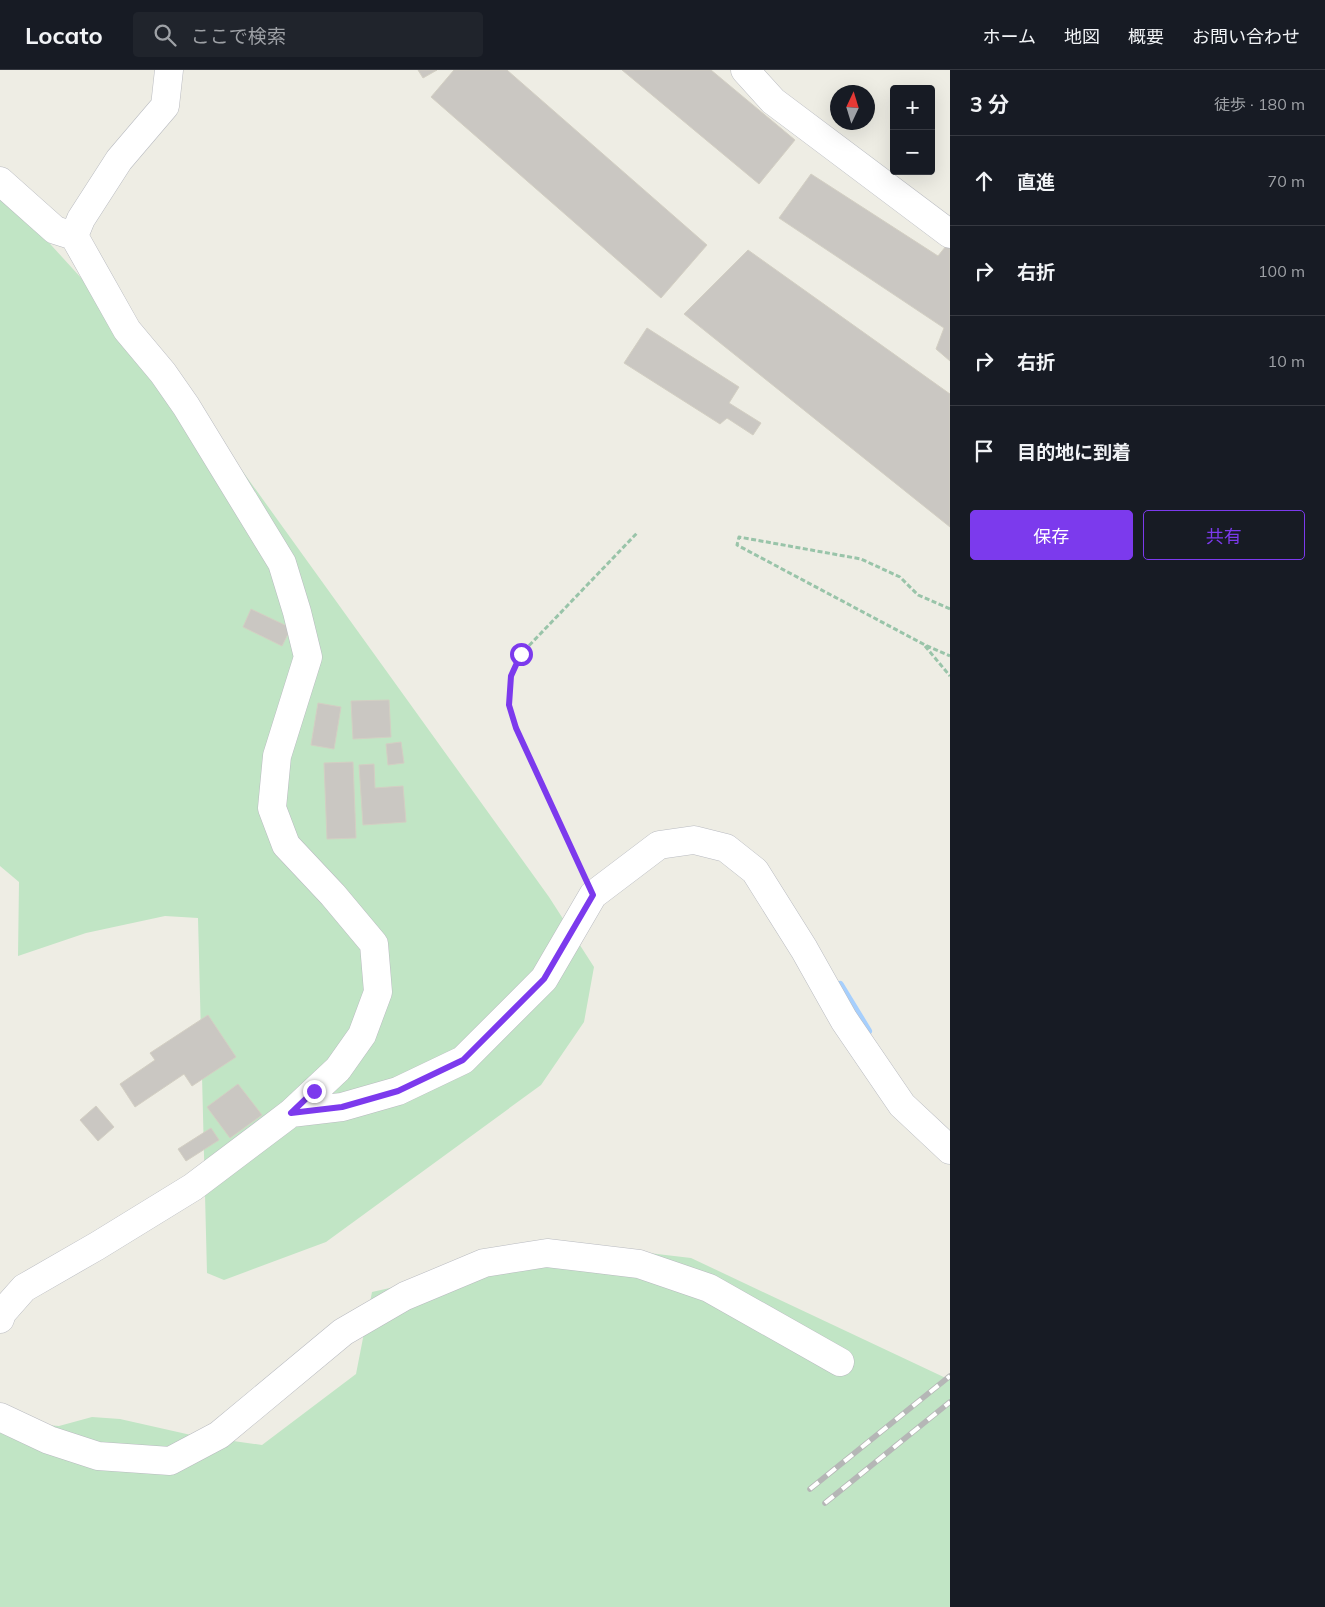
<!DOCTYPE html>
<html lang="ja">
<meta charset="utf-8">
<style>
body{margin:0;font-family:Mulish,"Noto Sans JP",sans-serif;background:#20242c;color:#f1f3f6}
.controls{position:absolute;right:15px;top:15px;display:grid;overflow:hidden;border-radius:5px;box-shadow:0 5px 20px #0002}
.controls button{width:45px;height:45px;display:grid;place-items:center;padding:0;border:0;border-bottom:1px solid #363941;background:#171b24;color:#f1f3f6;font:25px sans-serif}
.compass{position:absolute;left:830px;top:15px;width:45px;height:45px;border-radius:50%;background:#171b24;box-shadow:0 5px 20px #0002;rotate:4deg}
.stop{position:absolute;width:15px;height:15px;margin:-11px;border:4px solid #7c3aed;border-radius:50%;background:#fff}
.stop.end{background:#7c3aed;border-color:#fff;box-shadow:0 1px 5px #0008}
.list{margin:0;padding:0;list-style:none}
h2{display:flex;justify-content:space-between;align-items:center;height:65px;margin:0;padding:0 20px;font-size:21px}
h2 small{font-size:16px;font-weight:400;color:#9ea1a6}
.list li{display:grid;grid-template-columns:32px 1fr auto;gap:15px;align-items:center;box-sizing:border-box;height:90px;padding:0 20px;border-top:1px solid #363941}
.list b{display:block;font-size:19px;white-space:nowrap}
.list em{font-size:16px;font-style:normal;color:#9ea1a6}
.actions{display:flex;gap:10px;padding:15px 20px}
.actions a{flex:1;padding:11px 0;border:1px solid #7c3aed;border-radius:5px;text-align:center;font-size:18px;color:#7c3aed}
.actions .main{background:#7c3aed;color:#fff}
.icon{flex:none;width:28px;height:28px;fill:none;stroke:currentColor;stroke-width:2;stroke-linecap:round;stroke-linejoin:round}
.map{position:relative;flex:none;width:950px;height:1537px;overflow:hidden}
header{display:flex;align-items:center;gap:30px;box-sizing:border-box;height:70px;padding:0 25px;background:#171b24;border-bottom:1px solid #363941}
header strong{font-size:24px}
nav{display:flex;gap:28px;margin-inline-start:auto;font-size:18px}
.search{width:350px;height:45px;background:#20242c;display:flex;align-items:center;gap:12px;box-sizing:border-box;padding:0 18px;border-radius:5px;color:#9ea1a6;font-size:19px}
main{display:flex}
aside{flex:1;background:#171b24}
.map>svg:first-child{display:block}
</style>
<header>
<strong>Locato</strong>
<div class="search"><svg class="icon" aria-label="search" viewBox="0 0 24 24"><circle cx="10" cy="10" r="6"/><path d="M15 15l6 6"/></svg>ここで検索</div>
<nav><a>ホーム</a><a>地図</a><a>概要</a><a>お問い合わせ</a></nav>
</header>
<main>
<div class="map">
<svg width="950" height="1537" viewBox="0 0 950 1537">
<rect width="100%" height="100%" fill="#eeede4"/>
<path fill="#c1e5c5" d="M0 119 187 324 549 827 594 897 584 952 541 1015 326 1172 224 1210 207 1203 198 848 165 846 86 863 18 886 19 812 0 796Z
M581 1175 691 1188 950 1310V1537H0V1357L20 1353 59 1356 92 1347 120 1349 191 1365 262 1375 356 1304 372 1222Z"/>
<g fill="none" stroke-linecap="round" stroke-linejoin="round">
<path stroke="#a6cffd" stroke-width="8" d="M840 915 868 961"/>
</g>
<path fill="#cac7c2" stroke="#d3cfc3" d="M418 0H437L423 8Z
M454 0H507L707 175 661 228 431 27Z
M622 0H711L795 70 759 114Z
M811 104 938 186 946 176 950 178V291L936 279 944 258 779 148Z
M748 180 950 324V457L684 244Z
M647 258 739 317 729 333 761 353 753 365 727 348 720 354 624 293Z
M251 539 291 558 282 576 243 557Z
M389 630 391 667 353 669 351 631Z
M318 633 341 637 334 679 311 675Z
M401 672 404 693 388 695 386 674Z
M353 692 356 768 327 769 324 693Z
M374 694 375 718 403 716 406 752 363 755 359 695Z
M208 945 236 987 192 1016 184 1004 135 1037 120 1014 155 990 150 983Z
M238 1014 262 1045 230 1068 207 1037Z
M96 1036 114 1057 98 1071 80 1050Z
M211 1058 219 1070 186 1091 178 1079Z"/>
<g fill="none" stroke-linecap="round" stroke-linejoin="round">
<g stroke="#b9bbc0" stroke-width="29">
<path id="minor" d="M745 0 773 31 950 164
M0 111 55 160 74 166 127 260 163 303 186 336 282 493 297 542 308 587 277 686 272 738 286 775 333 825 374 874 378 922 362 965 338 999 291 1043 193 1117 97 1176 24 1218 2 1243 0 1249
M74 166 81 149 119 90 165 36 169 0
M291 1043 342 1037 398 1021 463 990 544 909 593 825 659 775 694 770 726 778 755 801 804 879 844 950 902 1035 950 1080
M0 1347 49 1370 98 1386 170 1391 219 1365 343 1262 405 1226 484 1193 547 1183 639 1194 709 1218 840 1292"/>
</g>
<path stroke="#99c4a9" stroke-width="3" stroke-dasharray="5 2.5" stroke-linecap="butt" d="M950 539 918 525 900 507 861 489 739 467 737 475 925 575 950 586
M925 576 950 606
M582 802 515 658 509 635 511 606 521 584 637 463"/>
<use href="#minor" stroke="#fff" stroke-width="28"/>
<g stroke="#b5b6b6" stroke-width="5.5">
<path id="rail" d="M810 1419 950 1306
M825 1433 950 1332"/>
</g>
<use href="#rail" stroke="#fff" stroke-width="4" stroke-dasharray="11" stroke-linecap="butt"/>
</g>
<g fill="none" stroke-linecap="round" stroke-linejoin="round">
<path stroke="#7c3aed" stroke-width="6" d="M314 1021 291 1043 342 1037 398 1021 463 990 544 909 593 825 516 658 509 635 511 606 521 584"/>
</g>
</svg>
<div class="controls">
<button>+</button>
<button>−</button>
</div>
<svg class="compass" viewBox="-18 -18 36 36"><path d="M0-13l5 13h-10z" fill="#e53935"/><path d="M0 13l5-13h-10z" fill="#9ea1a6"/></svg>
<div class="stop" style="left:521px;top:584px"></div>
<div class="stop end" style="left:314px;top:1021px"></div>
</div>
<aside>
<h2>3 分<small>徒歩 · 180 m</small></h2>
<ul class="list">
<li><svg class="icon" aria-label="ahead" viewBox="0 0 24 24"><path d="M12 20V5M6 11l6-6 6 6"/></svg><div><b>直進</b></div><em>70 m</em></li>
<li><svg class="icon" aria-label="right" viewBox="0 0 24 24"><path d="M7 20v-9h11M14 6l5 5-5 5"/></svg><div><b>右折</b></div><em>100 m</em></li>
<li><svg class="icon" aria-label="right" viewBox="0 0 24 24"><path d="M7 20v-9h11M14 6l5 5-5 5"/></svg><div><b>右折</b></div><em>10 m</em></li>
<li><svg class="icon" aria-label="arrive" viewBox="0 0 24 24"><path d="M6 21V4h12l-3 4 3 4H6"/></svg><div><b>目的地に到着</b></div></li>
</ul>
<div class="actions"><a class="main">保存</a><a>共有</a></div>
</aside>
</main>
